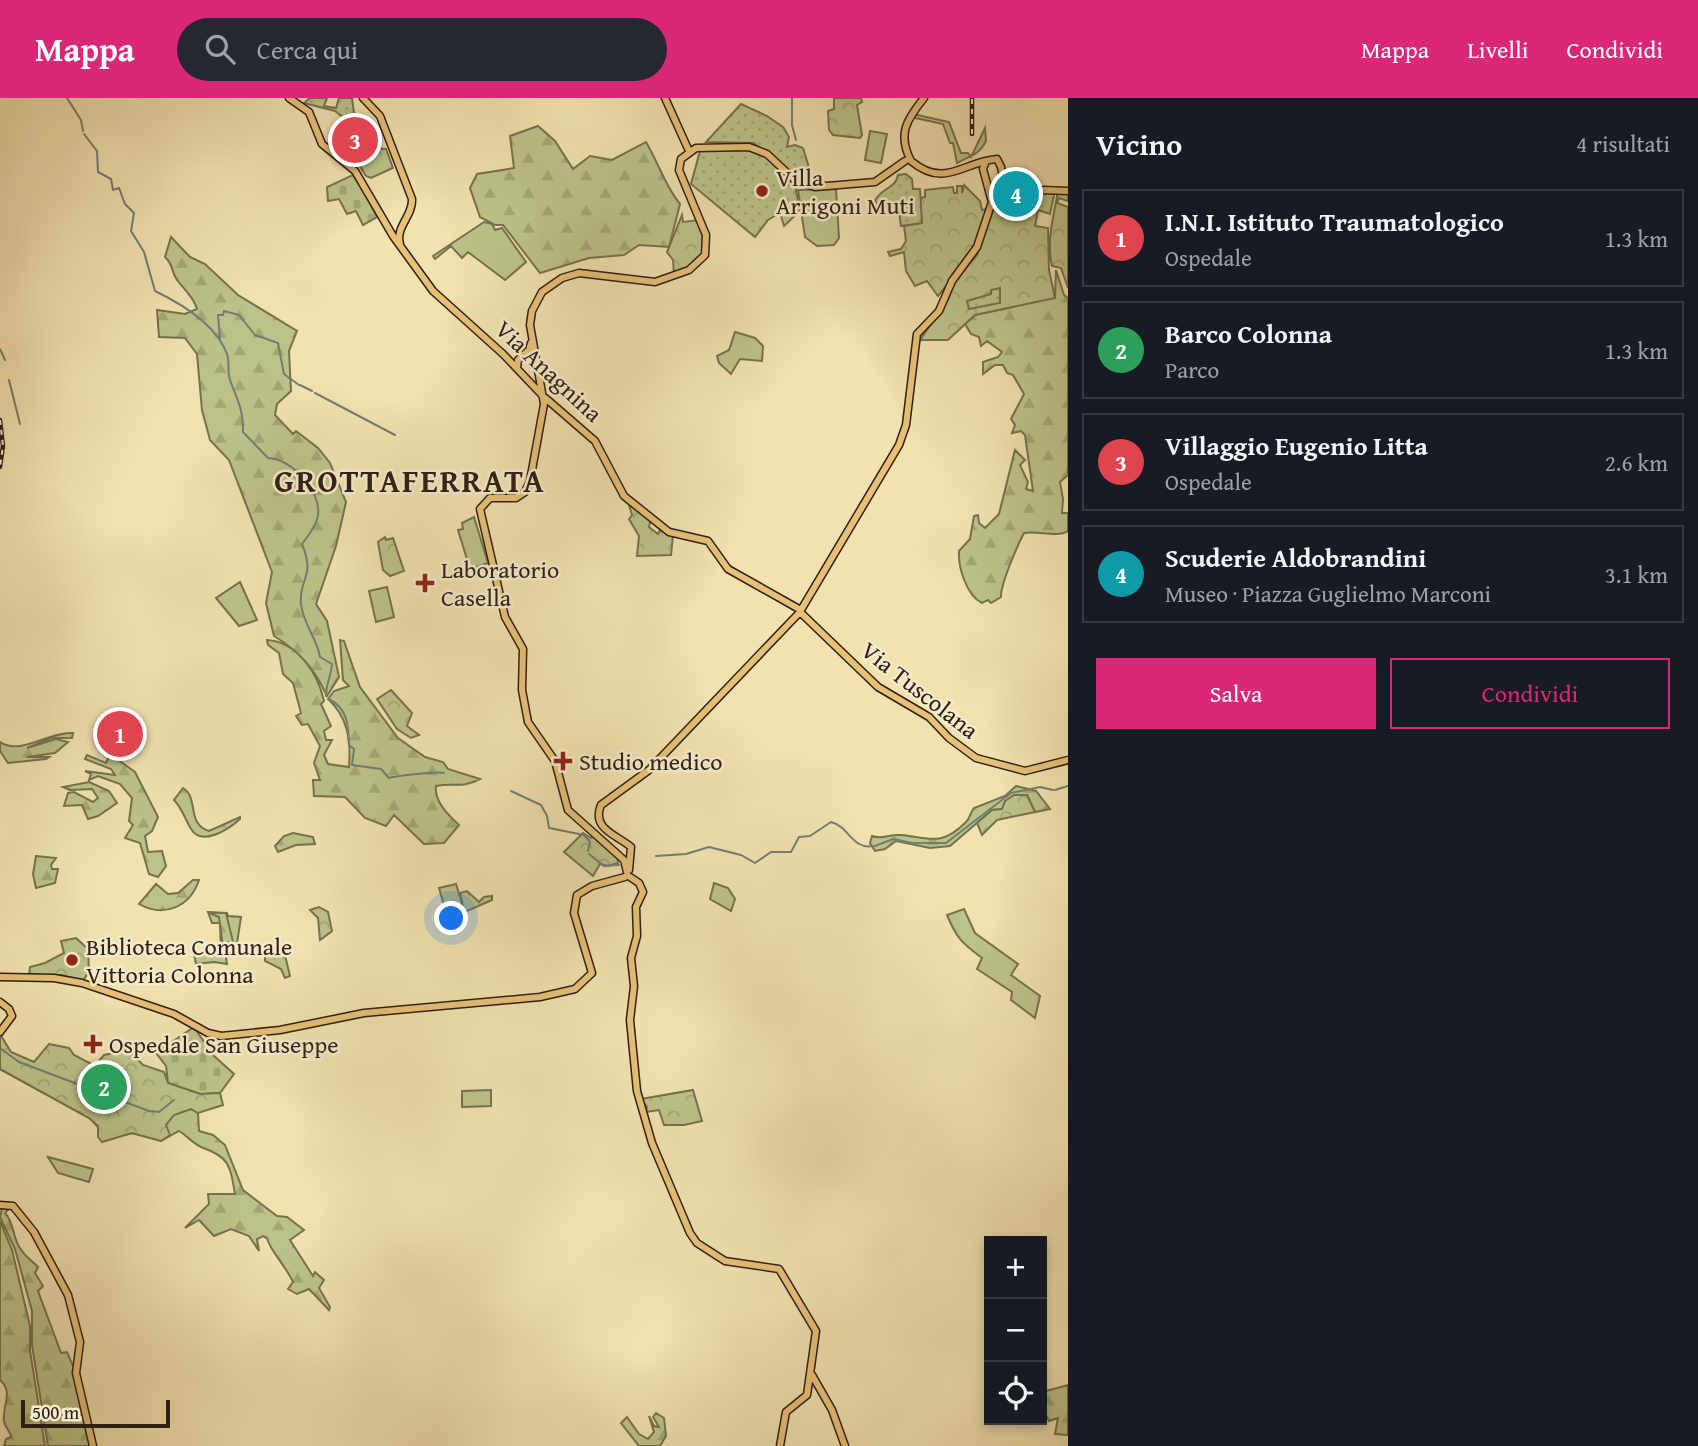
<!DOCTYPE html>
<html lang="it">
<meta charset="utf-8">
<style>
body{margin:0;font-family:"Gentium Book Plus",serif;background:#242831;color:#f1f3f6}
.controls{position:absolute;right:21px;bottom:21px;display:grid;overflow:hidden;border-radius:0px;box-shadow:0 4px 10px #0003}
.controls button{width:63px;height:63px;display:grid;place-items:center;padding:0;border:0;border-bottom:2px solid #363941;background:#171b24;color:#f1f3f6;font:35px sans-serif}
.scale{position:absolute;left:21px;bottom:18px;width:149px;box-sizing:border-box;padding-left:7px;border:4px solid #2f1f15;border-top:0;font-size:19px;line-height:24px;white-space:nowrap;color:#2f1f15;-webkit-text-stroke:5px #f6eccb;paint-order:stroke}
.you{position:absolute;left:452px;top:821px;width:24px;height:24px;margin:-18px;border:5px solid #fff;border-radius:50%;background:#1a73e8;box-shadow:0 0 0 10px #1a73e833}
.badge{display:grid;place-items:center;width:46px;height:46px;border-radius:50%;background:#db2777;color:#fff;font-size:23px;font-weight:700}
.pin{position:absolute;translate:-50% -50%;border:4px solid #fff;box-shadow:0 2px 7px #0006}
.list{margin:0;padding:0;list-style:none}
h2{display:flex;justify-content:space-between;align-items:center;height:91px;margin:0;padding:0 28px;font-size:30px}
h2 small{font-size:23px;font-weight:400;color:#9ea1a6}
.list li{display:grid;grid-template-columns:46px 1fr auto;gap:21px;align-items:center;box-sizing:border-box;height:98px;margin:0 14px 14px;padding:0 14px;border:2px solid #363941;border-radius:0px}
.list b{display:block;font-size:26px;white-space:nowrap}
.list p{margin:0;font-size:23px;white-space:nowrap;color:#9ea1a6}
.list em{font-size:23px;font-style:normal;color:#9ea1a6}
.actions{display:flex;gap:14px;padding:21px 28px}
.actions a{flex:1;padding:16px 0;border:2px solid #db2777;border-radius:0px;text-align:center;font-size:24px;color:#db2777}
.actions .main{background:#db2777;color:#fff}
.icon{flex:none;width:38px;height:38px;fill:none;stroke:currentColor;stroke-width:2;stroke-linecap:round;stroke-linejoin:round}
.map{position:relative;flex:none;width:1068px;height:1348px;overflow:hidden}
header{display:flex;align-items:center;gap:42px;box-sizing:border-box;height:98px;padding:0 35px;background:#db2777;color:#fff}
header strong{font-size:33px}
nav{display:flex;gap:38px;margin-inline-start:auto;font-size:24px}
.search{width:490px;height:63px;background:#242831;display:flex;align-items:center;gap:18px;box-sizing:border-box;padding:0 24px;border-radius:38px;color:#9ea1a6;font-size:26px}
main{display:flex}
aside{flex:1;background:#171b24}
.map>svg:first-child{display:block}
</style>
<header>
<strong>Mappa</strong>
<div class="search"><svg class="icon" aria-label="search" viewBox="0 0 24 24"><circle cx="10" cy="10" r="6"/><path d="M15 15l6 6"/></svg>Cerca qui</div>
<nav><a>Mappa</a><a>Livelli</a><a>Condividi</a></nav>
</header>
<main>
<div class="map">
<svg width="1068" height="1348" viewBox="0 0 1068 1348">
<defs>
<pattern id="forest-firs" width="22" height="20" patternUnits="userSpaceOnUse" patternTransform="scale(1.75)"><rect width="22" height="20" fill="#bcc389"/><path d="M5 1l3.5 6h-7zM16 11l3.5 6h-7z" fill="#a2a775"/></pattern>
<pattern id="cemetery-stones" width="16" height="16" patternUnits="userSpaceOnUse" patternTransform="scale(1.75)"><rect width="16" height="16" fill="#bcc389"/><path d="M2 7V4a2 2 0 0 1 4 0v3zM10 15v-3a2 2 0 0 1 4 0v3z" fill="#a2a775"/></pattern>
<pattern id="park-crowns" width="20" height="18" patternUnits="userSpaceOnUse" patternTransform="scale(1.75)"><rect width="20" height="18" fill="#bcc389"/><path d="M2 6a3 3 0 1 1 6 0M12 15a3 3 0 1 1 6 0" fill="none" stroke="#a2a775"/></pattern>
<pattern id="garden-dots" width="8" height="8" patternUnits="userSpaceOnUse" patternTransform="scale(1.75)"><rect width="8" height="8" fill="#bcc389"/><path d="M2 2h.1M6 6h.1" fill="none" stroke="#a2a775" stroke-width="1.8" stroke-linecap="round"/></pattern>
</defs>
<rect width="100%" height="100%" fill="#f1e2af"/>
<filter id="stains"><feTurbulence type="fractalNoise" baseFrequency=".00286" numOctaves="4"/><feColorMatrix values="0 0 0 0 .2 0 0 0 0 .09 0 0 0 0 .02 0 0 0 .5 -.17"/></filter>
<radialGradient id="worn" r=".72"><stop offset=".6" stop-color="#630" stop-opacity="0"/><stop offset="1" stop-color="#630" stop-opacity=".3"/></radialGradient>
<path fill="#bcc389" stroke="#76714f" stroke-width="2" d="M913 16 949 24 961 55H968L971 59 985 30 986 43C979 57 970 58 957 65L953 45H950L943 26 911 19Z
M870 33 887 36 881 65 865 62Z
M836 91 839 140 834 147 817 148 805 139 798 92Z
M484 124 492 126 495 132 502 130 526 164 505 182 468 154 462 160 451 148 435 161 433 158Z
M735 234 755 240 763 248 762 263 740 261 731 276 719 265 717 258 729 252Z
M474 419 488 465 470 471 458 432 463 431 462 425Z
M240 484 257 522 239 528 216 500Z
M387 489 394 519 376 524 369 493Z
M714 785 728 790 735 801 731 813 710 801Z
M964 811 975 835 1018 866 1011 877 1040 898 1035 920 1011 902 1012 894 977 871 982 860C962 845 957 841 947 817Z
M208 814 227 815 228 818 241 819 236 852 230 853V858L226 859 227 866 214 864 196 866 194 856 221 854 220 825H212Z
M491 992V1008L462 1009V993Z
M48 1059 93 1071 89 1084 58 1075Z"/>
<path fill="url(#forest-firs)" stroke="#76714f" stroke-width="2" d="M538 28 555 43 573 71 590 58 612 62 646 44C658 64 665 88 680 106L669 149 639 147 624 157 589 160 540 175 503 127H495L480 119 470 90 477 76 514 70 510 38Z
M171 139 190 159 205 166 238 197 297 233 289 253 291 293 277 306 275 317 293 336 296 333 318 350 330 365 346 404 336 448 316 506 327 523 339 579 327 598C314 570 300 554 274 538L266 505 272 474 229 362 210 342 202 312 197 256 185 240 159 239 157 212 185 216 197 211C193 198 186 194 178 183 171 175 174 167 165 159Z
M1056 172 1064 197 1068 200V377L1060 384 1063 401 1062 415H1068V433C1057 440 1038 432 1024 435 1017 448 1000 488 1001 499L991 505 988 502 982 505C967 498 958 470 959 453L970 441 974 418 978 417 979 425 985 430 999 416 1015 352 1025 362 1020 367 1028 384 1026 391 1033 393 1025 337 1021 333 1012 335 1015 327 1011 321 1024 296 1013 277 1007 275 1003 267H995L983 276V264L998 259 1002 254 987 243 981 248 979 239 971 236 965 226 975 217 1055 199Z
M267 542C298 544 318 576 324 603L321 606 331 628 324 633 326 642H332L324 657 328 666 349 669C351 642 348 619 328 601L334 593 349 588 343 582 340 542 344 543 360 589 398 640 425 659 443 664 448 671 480 681C461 691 454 684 436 688 434 703 448 717 459 727L444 745 424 746 394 717 386 728 365 720 345 699 314 698 313 682H320L314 665 320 648 308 626 302 627 296 618 301 615 293 585 283 576 279 555 268 547Z
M73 635 72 640H51L27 650 56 641 68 644 55 655 27 659H49L46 661 8 665 0 653V644C21 658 49 633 73 635Z
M110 656 135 674 158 719 152 733 145 738 148 754 162 753 166 768 158 779 149 776 140 745 125 740 133 727 129 723 132 700 120 686 98 678 89 682 91 676 85 673 115 677 111 671 85 661 87 657 106 665Z
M89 684 109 693 117 705 98 718 88 721 82 707 64 708 68 695 74 694 93 704 98 700 92 691 70 692 63 689Z
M1016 688 1036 693 1050 711 1035 714 1027 697 1002 711 992 712 950 748 930 750 896 743 885 751 875 753 870 745 872 738C882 742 889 736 900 737 929 739 940 750 966 724 970 720 970 715 974 710L1005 698Z
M183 690C199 699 186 726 209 733L240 719V721C229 731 202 749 191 731 185 721 182 710 174 702Z
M293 735 313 739 315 746 296 747 278 754 275 748 284 738Z
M36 758 56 760 51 767 52 771H58L55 785 36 790 33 776Z
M193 782H199C190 809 164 820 139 806L156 786 168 796 178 795Z
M209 815H226L234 848 228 844 223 850 219 819Z
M0 971 163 1018 191 1011 198 1015 199 1033 213 1037 225 1047 243 1092 277 1118 287 1119 304 1132 290 1142 313 1178 315 1174 324 1182 319 1190 330 1209 329 1212 309 1191 297 1196 288 1191 293 1184C286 1168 270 1153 267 1140L263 1138 257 1141 259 1153 249 1138 231 1131 214 1138 199 1122 185 1130 209 1106 208 1096H235C230 1066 229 1059 201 1049 194 1046 186 1037 179 1033L161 1043 132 1035 108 1041 90 1020Z
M2 1110H10L5 1115C15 1125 12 1142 22 1153 26 1159 33 1164 38 1169L35 1175 43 1188 38 1193 61 1255 67 1254 73 1268 92 1348H48L32 1247V1213L15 1151 0 1119Z
M0 1123 12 1152 30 1228V1253L45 1348H4L6 1341 11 1339C10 1332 5 1330 4 1323 2 1308 14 1294 0 1282Z
M1068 1287V1337L1055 1336 1058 1320 1049 1323 1042 1309V1294Z
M656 1315 664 1320 666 1338 660 1348H639L621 1325 627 1319 639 1336 648 1341 654 1334 649 1318 654 1328 659 1329 653 1319Z"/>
<path fill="url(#cemetery-stones)" stroke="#76714f" stroke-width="2" d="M355 76 377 119 363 127 356 113 347 116 339 101 328 103 327 89Z
M194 929 213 957 234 976 220 995 200 996 168 985 166 968 156 955Z"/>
<path fill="url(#park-crowns)" stroke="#76714f" stroke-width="2" d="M834 0H861L862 4 857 7 862 37 860 40 833 37 829 32 828 13 834 11Z
M366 41 374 50 386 51 393 70 371 80 366 78 351 55Z
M964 87 980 103 982 112 988 111 975 151 938 198 927 183 915 188 906 173 904 154 890 158 888 154 901 151 906 143 904 128 922 125 919 100 925 99V92L953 89 954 95H957V88H962V95Z
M1055 92 1050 116 1038 112 1035 128 1048 130 1049 172 1055 200 975 217 948 242H920L949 200 951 188 977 157 993 108 1005 105 1016 112 1039 95Z
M1058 92 1068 94V103L1059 100 1057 105 1068 109V190L1061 170 1052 168C1046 141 1054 119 1058 92Z
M682 117 683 124 699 122C710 151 704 166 674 176L673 162 667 154Z
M629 407 651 421 649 429 658 436 661 430 673 437 671 457 637 458 639 438 629 421 632 417Z
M385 439 386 442 393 440 404 473 390 478 383 472 378 444Z
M391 592 412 615 407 628 419 637 411 640 397 631 377 601Z
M1014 697H1027L1035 714 997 722 982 737 977 725 992 712 1002 711 1005 703Z
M583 735 591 740 594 738 617 758 618 765 608 768 600 766 593 778 564 754Z
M456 786 463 808 460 795 467 793 479 804 484 799 492 798V802L451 820 447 818 439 790Z
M319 809 328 814 332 833 320 842 318 820 310 812Z
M76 840 88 851 89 873 83 883 62 877H29L30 869 45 865 64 855 61 843Z
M265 849H283L290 878 285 880 281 871 265 863Z
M0 936 11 954 34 964 49 946 69 950 74 957 95 968 104 957 129 952 143 967 164 974 168 985 200 996 220 995 223 1007 198 1015 191 1011 174 1017 166 1027 170 1037 161 1043 132 1035 102 1044 98 1039V1028L89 1020 0 971Z
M693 992 702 1023 684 1027H664L659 1012 646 1014 647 1009 641 1001Z"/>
<path fill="url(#garden-dots)" stroke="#76714f" stroke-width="2" d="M310 0H327L324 8 336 10 339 0H352L354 15 349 24 335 13 304 5Z
M741 6 767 18 783 29 789 39 787 49 795 47 803 50 814 86 800 83 754 45 706 44Z
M746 50 765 58 795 87 800 113 784 128 780 115 768 122 755 139 691 86 700 53Z
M906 76 912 81 913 91H920L922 125 901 128 899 113 882 115 875 103C880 90 896 91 898 77Z
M1000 190V205L969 211 967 203 991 196V192Z"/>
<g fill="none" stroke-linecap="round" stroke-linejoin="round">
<path stroke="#707e73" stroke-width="2" d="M67 0 81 22 83 33
M792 0V27L796 42
M84 36 97 53 98 74 111 81 113 92 119 90 125 106 134 115 131 133 144 154 155 193C182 206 216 226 227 256 230 264 227 274 230 282 238 304 243 310 243 334L268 360C292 361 321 392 318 417 317 427 308 438 302 446 316 480 298 481 301 506 303 526 317 540 320 559L332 566C331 579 326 585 326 598
M220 241 218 217H223L224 213 239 217 255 237 278 245 284 276 299 287
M0 251 5 262
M9 282 20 326
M300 287 312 293
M315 295 395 337
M329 601C348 611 348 626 349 647L354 651 352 667 381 671 389 680C396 678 439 673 444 675
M1055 692 1068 688
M511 693 541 707 547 718 549 730 584 737 590 744 588 753
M875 748 893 741 913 745H946L1011 695 1040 689 1053 692
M589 756 604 768 619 767
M656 758 686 756 709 749 741 757 755 765 771 754H791L799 739 810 738 831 724C849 728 852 752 873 748
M0 950 19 964 149 1013 159 1014 174 1002"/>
<g stroke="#2f1f15" stroke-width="9">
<path id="major" d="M289 0 309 14 322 46 355 73 393 138 433 193 503 256 543 298 595 343 624 398 669 434 708 443 728 471 799 511
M363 0 380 18 412 101C413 118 395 129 400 146
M665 0 689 53
M924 0C907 21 897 36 911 63 945 91 962 64 997 61L1001 69 1008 104
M1006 103 1018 111 1043 92 1068 93
M517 270 518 262 529 252 531 245
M801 512 899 347 906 327 917 236 939 213 952 183 977 149 992 104 983 71 986 63
M800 514 878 589 929 619 949 640 976 660 1025 673 1068 662
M629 772 631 749C617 737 591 731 601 707L649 672 800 514
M627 774 624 762 568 712 555 663 528 624 522 592 523 551 505 519 480 411 490 400H516L525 394 530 383 544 306 530 227 532 213 542 194 562 180 579 175 655 184 689 172 705 157 706 137 679 72 681 61 696 50 749 49 767 56 796 83 815 89 875 84 905 63
M630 779 639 785 643 794 636 809 637 838 631 860 634 888 630 922 637 993 652 1045 690 1135 697 1145 725 1163 779 1171 816 1233 807 1297 786 1314 780 1348
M0 879 54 880 82 885 174 916 208 935 221 938 280 932 364 915 540 899 575 891 592 875 574 815 577 797 592 788 625 779
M0 904 9 911 12 918 0 934
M0 1107 13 1108 34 1134 68 1197 80 1244 76 1275 93 1348
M812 1277 832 1312 845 1348"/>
</g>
<use href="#major" stroke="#e8c178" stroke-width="6"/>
<g stroke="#2f1f15" stroke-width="4.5">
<path id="rail" d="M972 36V0
M0 322 3 348 0 369"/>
</g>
<use href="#rail" stroke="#f6eccb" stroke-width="2" stroke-dasharray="5" stroke-linecap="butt"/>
</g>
<g fill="#8f2418" stroke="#f6eccb" stroke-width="2.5">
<circle cx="762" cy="93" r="7"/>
<path d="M421.5 474.5h7v7h7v7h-7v7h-7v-7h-7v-7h7z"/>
<path d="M559.5 652.5h7v7h7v7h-7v7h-7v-7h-7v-7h7z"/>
<circle cx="72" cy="862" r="7"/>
<path d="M89.5 935.5h7v7h7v7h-7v7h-7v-7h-7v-7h7z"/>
</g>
<g text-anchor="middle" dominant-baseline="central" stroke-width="5" stroke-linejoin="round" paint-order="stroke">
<g font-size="24" fill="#2f1f15" stroke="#f6eccb" text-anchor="start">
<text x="776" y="79">Villa<tspan x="776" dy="28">Arrigoni Muti</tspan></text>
<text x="441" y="471">Laboratorio<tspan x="441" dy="28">Casella</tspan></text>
<text x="579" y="663">Studio medico</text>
<text x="86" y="848">Biblioteca Comunale<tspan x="86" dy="28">Vittoria Colonna</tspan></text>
<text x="109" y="946">Ospedale San Giuseppe</text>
</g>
<g font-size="24" fill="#2f1f15" stroke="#f6eccb">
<text transform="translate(549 273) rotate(43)">Via Anagnina</text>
<text transform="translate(920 592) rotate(38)">Via Tuscolana</text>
</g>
<g font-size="32" font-weight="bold" letter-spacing="2" fill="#2f1f15" stroke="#f6eccb">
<text x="410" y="382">GROTTAFERRATA</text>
</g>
</g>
<rect width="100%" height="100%" filter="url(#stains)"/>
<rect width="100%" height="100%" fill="url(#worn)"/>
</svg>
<div class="controls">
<button>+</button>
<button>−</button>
<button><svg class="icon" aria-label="locate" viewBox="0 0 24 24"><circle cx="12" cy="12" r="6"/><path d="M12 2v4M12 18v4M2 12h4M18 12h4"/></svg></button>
</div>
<div class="scale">500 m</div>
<div class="you"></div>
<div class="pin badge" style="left:120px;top:636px;background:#e0444e">1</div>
<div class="pin badge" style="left:104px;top:989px;background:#2e9e5b">2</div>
<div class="pin badge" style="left:355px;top:42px;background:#e0444e">3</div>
<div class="pin badge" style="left:1016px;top:96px;background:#0f9aa8">4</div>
</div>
<aside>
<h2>Vicino<small>4 risultati</small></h2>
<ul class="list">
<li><span class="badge" style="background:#e0444e">1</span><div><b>I.N.I. Istituto Traumatologico</b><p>Ospedale</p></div><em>1.3 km</em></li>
<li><span class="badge" style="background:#2e9e5b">2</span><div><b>Barco Colonna</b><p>Parco</p></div><em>1.3 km</em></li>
<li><span class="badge" style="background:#e0444e">3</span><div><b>Villaggio Eugenio Litta</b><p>Ospedale</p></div><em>2.6 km</em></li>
<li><span class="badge" style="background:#0f9aa8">4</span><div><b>Scuderie Aldobrandini</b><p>Museo · Piazza Guglielmo Marconi</p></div><em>3.1 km</em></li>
</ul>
<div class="actions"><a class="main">Salva</a><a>Condividi</a></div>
</aside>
</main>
